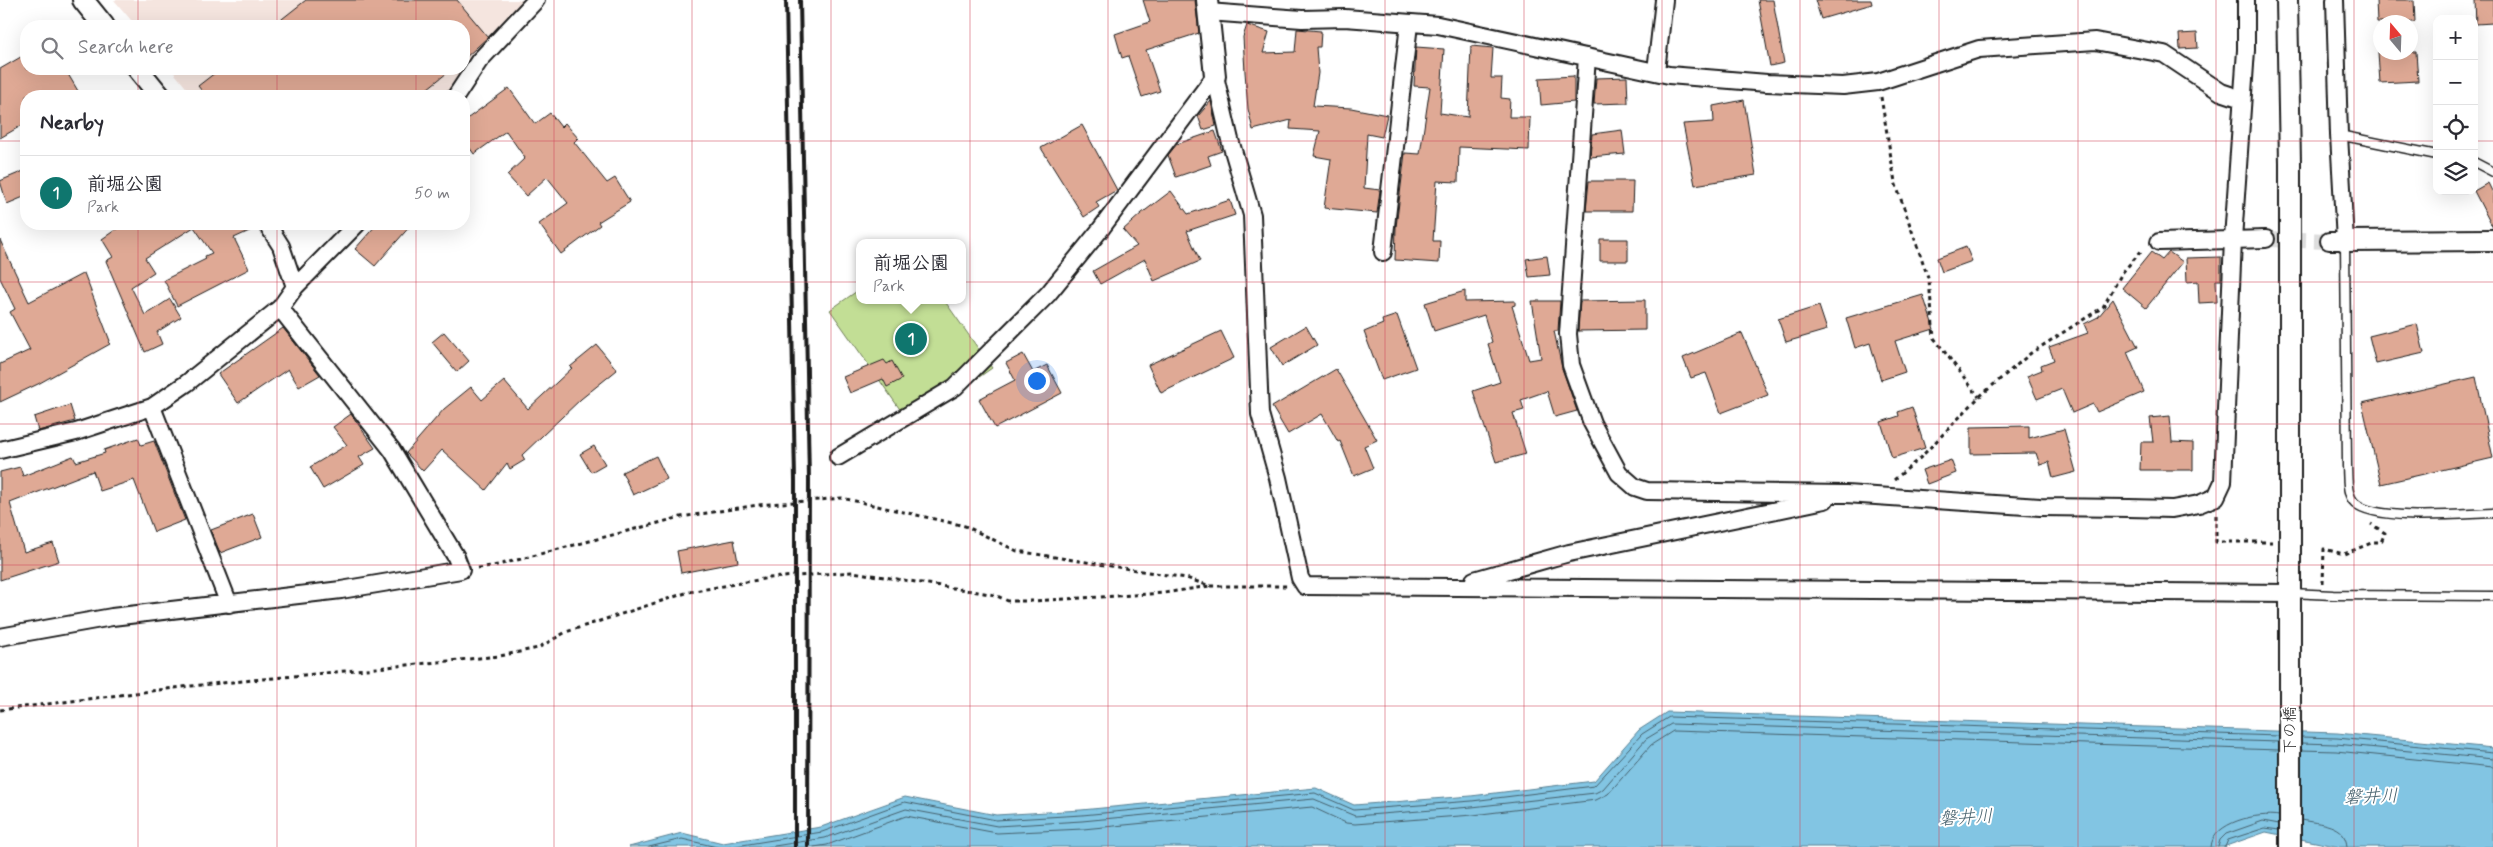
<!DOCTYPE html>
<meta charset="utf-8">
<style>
body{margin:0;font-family:Mynerve,"Klee One",sans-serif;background:#f7f7f7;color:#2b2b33}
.controls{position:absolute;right:15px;top:15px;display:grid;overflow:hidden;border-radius:10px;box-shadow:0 5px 20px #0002}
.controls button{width:45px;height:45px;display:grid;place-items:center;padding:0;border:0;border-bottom:1px solid #e1e1e2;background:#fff;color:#2b2b33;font:25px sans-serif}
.compass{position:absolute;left:2373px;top:15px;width:45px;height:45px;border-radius:50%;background:#fff;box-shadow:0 5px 20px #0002;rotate:341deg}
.you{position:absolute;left:1036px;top:380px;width:18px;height:18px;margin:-12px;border:4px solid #fff;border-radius:50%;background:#1a73e8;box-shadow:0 0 0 8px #1a73e833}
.badge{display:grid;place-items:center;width:32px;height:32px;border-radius:50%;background:#0f766e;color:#fff;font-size:16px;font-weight:700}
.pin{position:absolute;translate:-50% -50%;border:2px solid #fff;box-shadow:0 1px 5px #0006}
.popup{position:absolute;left:856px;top:239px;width:110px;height:65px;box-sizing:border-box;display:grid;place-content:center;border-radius:10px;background:#fff;filter:drop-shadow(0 1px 4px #0005);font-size:16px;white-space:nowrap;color:#7c7c81}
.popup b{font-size:19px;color:#2b2b33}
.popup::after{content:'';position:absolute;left:50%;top:100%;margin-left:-10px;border:10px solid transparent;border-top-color:#fff}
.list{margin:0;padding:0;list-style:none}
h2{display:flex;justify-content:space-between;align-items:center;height:65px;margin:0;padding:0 20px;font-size:21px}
h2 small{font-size:16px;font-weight:400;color:#7c7c81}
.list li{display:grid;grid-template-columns:32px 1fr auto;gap:15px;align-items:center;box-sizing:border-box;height:75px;padding:0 20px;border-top:1px solid #e1e1e2}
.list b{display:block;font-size:19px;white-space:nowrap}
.list p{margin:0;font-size:16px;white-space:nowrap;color:#7c7c81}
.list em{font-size:16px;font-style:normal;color:#7c7c81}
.icon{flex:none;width:28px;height:28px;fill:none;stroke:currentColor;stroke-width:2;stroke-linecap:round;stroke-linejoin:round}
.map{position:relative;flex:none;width:2493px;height:847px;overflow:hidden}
.search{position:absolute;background:#fff;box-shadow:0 5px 20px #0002;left:20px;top:20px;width:450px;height:55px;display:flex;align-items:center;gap:12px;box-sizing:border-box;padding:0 18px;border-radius:20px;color:#7c7c81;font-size:19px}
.panel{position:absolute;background:#fff;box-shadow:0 5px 20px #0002;left:20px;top:90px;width:450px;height:140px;border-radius:20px}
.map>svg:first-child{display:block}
</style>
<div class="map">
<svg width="2493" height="847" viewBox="0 0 2493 847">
<rect width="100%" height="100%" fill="#fff"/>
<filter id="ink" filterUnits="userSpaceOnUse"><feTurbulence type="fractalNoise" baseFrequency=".02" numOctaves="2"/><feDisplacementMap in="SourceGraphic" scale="10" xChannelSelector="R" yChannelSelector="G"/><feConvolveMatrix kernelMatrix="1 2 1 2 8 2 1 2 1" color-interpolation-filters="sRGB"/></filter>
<g filter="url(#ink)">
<path fill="#f5e5df" d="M114 0H527L470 61 446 96H193L171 69H464V26H136Z"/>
<path fill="#c2de95" stroke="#6f7d58" d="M860 289V300H944L992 368 911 425 830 310Z"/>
<path fill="#82c5e3" stroke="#598193" d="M1667 712 2337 733 2493 748V847H2340L2266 832 2223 847H629L682 833 723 843 821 827 905 797 996 815 1081 810 1316 788 1354 805 1471 796 1594 781 1639 730Z"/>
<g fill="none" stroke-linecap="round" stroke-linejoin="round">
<path stroke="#45606c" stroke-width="1" d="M2301 737 2337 738 2493 753
M2301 743 2336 744 2493 759
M2301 750 2336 751 2493 767
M2301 820C2319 824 2346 823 2347 847
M649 847 682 839 717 847
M730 847 822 832 905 802 996 820 1082 815 1315 793 1354 810 1472 801 1594 786 1642 734 1669 717 2279 736
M768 847 825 838 906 809 997 826 1082 821 1314 799 1355 816 1472 807 1595 793 1603 789 1646 739 1671 724 2279 742
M814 847 827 845 906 816 997 833 1083 829 1312 807 1346 823 1355 824 1473 815 1596 800 1608 794 1651 745 1673 731 2279 750
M2211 847C2212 822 2259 812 2279 816
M2218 847 2220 840 2226 834 2263 821 2279 824
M2225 847 2228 840 2265 828 2279 830"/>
</g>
<path fill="#dfa995" stroke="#1c1c1c" d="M306 0H457L488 37 464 59V26H273Z
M1143 0H1195L1199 33 1146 50 1160 91 1142 97 1128 56 1122 58 1115 34 1150 22Z
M1758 0H1773L1784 63 1770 66Z
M1815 0H1871L1872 4 1821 19Z
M2376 0H2414L2415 22H2377Z
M2475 0H2493V23L2476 24Z
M1247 25 1269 32 1263 53 1295 52 1297 29 1321 31 1320 47H1316L1318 73 1313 106 1351 108 1387 115 1382 137 1367 134 1364 188 1380 190 1377 213 1324 208 1331 159 1314 156 1320 131 1290 129 1291 120 1253 130 1248 109 1245 72 1243 37Z
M2197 33 2198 48 2180 49 2179 34Z
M1471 46 1493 48 1491 78H1502L1501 98 1510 99 1509 117H1530L1529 150 1459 147 1458 182 1437 181 1433 241H1440L1439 263 1395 260 1396 227 1405 153 1420 154 1430 87 1414 86 1416 47 1444 49 1440 113 1468 117Z
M2378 52H2416L2418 81 2380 83Z
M26 54V69H65L81 96H26V123L0 138V69Z
M220 69H452L418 96H206L198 86Z
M1574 76V102L1541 105 1539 78Z
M1627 77 1628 103 1594 104 1596 78Z
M509 88 535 124 550 113 561 127 565 123 578 138 574 142 607 183 615 178 630 202 598 222 600 225 561 254 539 224 568 203 547 177 526 196 507 175 525 158 506 131 474 154 464 140V121Z
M1744 100 1756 175 1695 185 1683 124 1714 122 1713 106Z
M1211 101 1216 126 1203 130 1198 116Z
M1082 125 1117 190 1096 202 1099 207 1084 217 1041 148Z
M1622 130 1625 154 1590 157 1592 134Z
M1215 131 1222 151 1208 156 1211 165 1176 177 1168 155 1177 144Z
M26 170V196L7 204 0 181Z
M1589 181H1633L1632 211H1586Z
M2488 183 2493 193V228L2474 191Z
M1171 191 1188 214 1230 200 1235 215 1187 231 1200 261 1154 281 1145 259 1100 284 1093 271 1137 246 1123 230 1142 213Z
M124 224H257L258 227 234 238 249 269 177 306 164 280 206 259 205 256 212 253 194 227 145 258 154 272 131 287 145 315 170 299 181 317 157 332 162 344 145 352 106 261 113 257 102 239Z
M377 224H412L375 266 355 249Z
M1600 239H1628V261H1600Z
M0 240 29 302 84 273 110 341 108 342 110 344 38 384 0 402V364L30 350 10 312 15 309 0 278Z
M1966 247 1972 261 1942 272 1937 258Z
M2151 252 2162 260 2169 252 2183 262 2146 308 2122 288Z
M1547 256 1550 275 1529 277 1526 259Z
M2221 257V280H2216L2217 302 2199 303 2198 281 2187 282 2186 258Z
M1465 291V302L1515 301V305L1512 306 1529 360 1541 358 1532 301H1560L1558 331H1554L1562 368 1577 411 1555 417 1547 391 1521 400 1524 410 1513 413 1526 454 1496 462 1473 391 1500 382 1488 344 1492 342 1484 315 1434 331 1425 303Z
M1923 295 1934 329 1895 341 1905 372 1881 380 1870 343 1855 348 1846 318Z
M2113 299 2138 347 2127 352 2144 392 2097 412 2093 404 2072 413 2062 389 2037 399 2027 376 2042 370 2041 365 2054 360 2049 347 2088 333 2084 324 2098 317Z
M1645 300V330L1578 331 1580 301Z
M1819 306 1827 330 1786 342 1778 319Z
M1397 315 1416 368 1382 380 1364 332 1383 324 1382 320Z
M2417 324 2424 353 2376 364 2369 336Z
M1306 326 1317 345 1282 366 1271 347Z
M283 328 320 375 299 387 288 369 238 403 218 374Z
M1221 331 1234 358 1161 393 1148 365Z
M444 332 469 361 457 372 432 342Z
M1742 333 1768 395 1721 413 1706 373 1691 378 1683 358Z
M597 345 617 370 581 399 522 455 525 460 510 469 507 463 486 490 442 450 423 471 406 453 444 409 471 387 482 400 504 381 528 409 572 368 570 367Z
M1023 354 1033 372 1047 365 1062 393 995 428 979 399 1015 380 1006 363Z
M884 360 887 364 892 361 902 379 887 387 883 379 850 393 843 377Z
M1336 369 1377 440 1364 446 1373 468 1354 476 1340 441 1338 442 1322 414 1288 434 1272 407Z
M2476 377 2493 458 2381 484 2362 403Z
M70 405 75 421 38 431 34 417Z
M1912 407 1925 448 1892 458 1881 422 1899 416 1898 412Z
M351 414 375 448 359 457 364 465 323 489 310 467 347 445 333 427Z
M2170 416 2172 442 2193 443V470H2140L2141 442H2153L2150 418Z
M2029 426V438L2064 429 2076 472 2053 478 2049 462 2040 465 2036 453 1971 454V427Z
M138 438 141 445 154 441 185 520 154 532 134 480 100 491 93 471 10 503 24 552 53 543 59 561 0 580V472L20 467 23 476 73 456 76 462 105 453 104 450Z
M594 446 605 464 591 472 580 454Z
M656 456 667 479 633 495 622 472Z
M1951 460 1956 473 1927 484 1922 470Z
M253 514 262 537 220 553 211 530Z
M734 540 738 562 681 573 677 551Z"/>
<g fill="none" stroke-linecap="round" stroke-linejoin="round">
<path stroke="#ddd" stroke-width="16" stroke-dasharray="16 8" stroke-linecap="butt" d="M2266 239 2329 241"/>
<g stroke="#1c1c1c" stroke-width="11">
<path id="service" d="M2339 135 2437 155
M2474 162 2493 172
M2345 241 2347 466C2348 478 2346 495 2355 503 2376 522 2463 514 2493 513
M2291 593 2333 595 2493 596"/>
</g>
<g stroke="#1c1c1c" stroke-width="20">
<path id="minor" d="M1208 12 1302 19 1345 18 1438 25 1669 75 1767 83 1843 86 1878 82 1979 49 2095 41 2164 54 2221 92 2242 99
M1587 57 1568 334 1571 365 1592 423 1619 473 1635 487 1647 491 1846 494 2040 507 2129 508 2172 509 2199 504 2216 497 2223 482 2233 239 2246 50V0
M1656 71 1664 0
M1215 76 1230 140 1252 215 1260 414 1278 478 1300 578 1305 586 2291 593
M456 96 479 61 536 0
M267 224 281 246 295 287
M2329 241H2345L2339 135 2335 0
M2159 242 2266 239
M1383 252 1409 24
M152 407 229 604
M0 450 76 432 152 407 187 383 280 308 295 287 357 224
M838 457 955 387 1048 294 1100 230 1215 76
M1474 580 1569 553 1825 500
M0 637 112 617 341 590 461 570 456 557 392 450 280 308"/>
</g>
<g stroke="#1c1c1c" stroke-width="24">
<path id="tertiary" d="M83 0 104 26
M1207 0 1215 76
M2287 0 2290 163V847
M138 69 160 96
M2345 241 2493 240"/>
</g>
<path stroke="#1c1c1c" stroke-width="3" stroke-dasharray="4 4" stroke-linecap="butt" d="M1881 97 1895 182 1929 280 1934 338 1979 397
M1894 480 1921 457 1979 397 2031 353 2103 307 2122 273 2143 249
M2216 515V542H2272
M478 568 498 565 681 517 758 505 842 498 965 526 1017 551 1186 578 1210 586H1287
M2323 584 2324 549 2344 554 2374 542H2381L2385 533 2371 524
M0 710 191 686 500 656 538 648 566 632 689 592 769 578 853 572 978 592 995 595 1008 601H1034L1164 593 1210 586"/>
<use href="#service" stroke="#fff" stroke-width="8"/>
<use href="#minor" stroke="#fff" stroke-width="16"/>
<use href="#tertiary" stroke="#fff" stroke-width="20"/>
<path stroke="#1c1c1c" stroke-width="4" d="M786 0 795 480V847
M800 0 809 479 808 847"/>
</g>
</g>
<path fill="none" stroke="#d1495b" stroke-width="1" stroke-opacity="0.55" d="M138 0V26M277 0V26M416 0V26M554 0V847M692 0V847M831 0V847M970 0V847M1108 0V847M1247 0V847M1385 0V847M1524 0V847M1662 0V847M1800 0V847M1939 0V847M2078 0V847M2216 0V847M2354 0V847M138 69V96M277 69V96M416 69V96M0 141H26M464 141H2437M2474 141H2493M138 224V847M277 224V847M416 224V847M0 282H2493M0 424H2493M0 565H2493M0 706H2493"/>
<g text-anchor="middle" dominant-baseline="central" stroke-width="4" stroke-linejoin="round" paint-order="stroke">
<g font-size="16" fill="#1c1c1c" stroke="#fff">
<text transform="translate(2290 730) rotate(-90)">下の橋</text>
</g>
<g font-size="18" font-style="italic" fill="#45606c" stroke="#fff">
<text transform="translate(2371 797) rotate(-2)">磐井川</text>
<text transform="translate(1966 818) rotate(-3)">磐井川</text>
</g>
</g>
</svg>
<div class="controls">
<button>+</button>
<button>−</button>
<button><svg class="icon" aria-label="locate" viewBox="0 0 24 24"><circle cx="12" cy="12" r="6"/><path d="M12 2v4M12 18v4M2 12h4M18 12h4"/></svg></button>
<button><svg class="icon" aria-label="layers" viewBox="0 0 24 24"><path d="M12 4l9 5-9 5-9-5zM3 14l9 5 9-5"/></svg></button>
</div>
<svg class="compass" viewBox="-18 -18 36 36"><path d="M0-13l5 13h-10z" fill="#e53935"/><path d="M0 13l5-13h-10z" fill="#7c7c81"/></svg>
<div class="you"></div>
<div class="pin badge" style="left:911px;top:339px">1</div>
<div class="popup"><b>前堀公園</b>Park</div>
<div class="search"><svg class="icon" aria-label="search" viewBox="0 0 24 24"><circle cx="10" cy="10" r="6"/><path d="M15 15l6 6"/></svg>Search here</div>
<section class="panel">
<h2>Nearby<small></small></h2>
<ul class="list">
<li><span class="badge">1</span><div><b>前堀公園</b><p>Park</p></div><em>50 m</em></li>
</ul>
</section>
</div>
